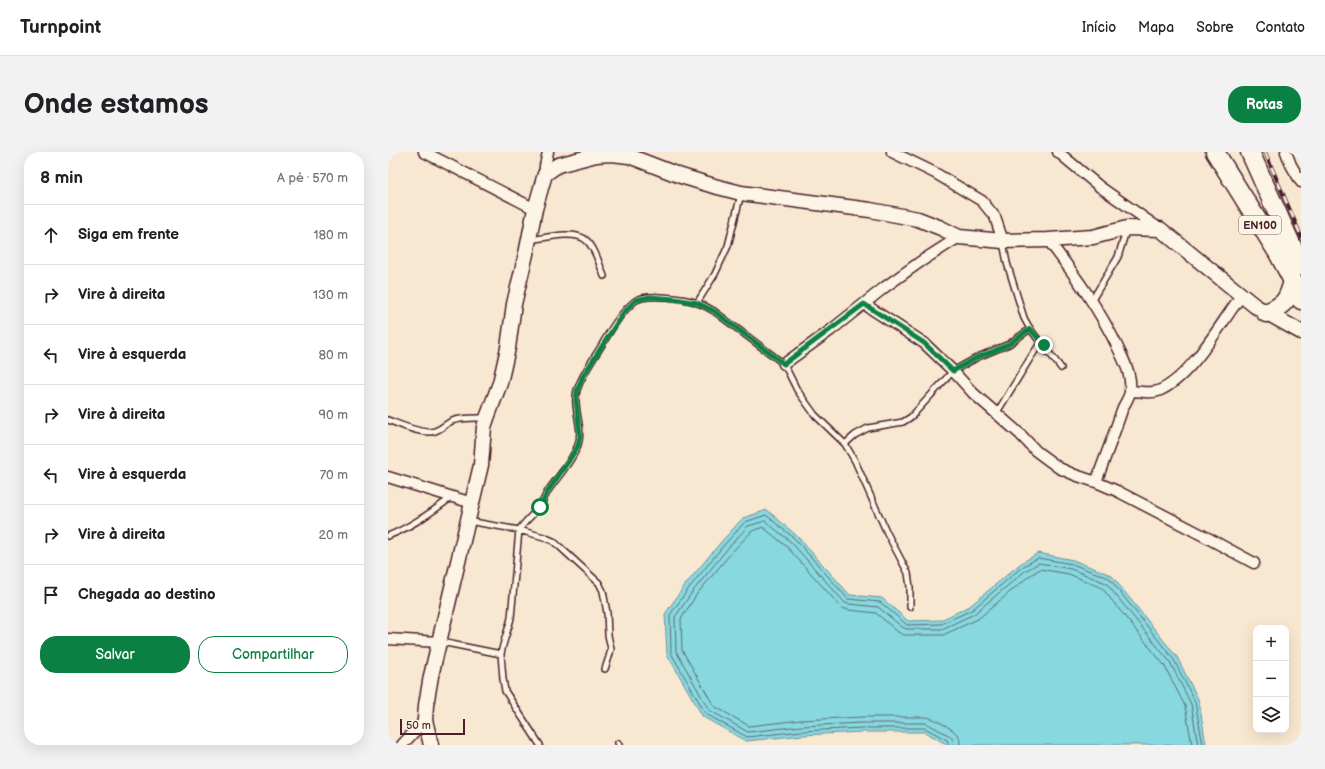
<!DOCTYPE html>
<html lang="pt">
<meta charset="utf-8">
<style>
body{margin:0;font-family:"Balsamiq Sans",sans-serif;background:#f2f2f2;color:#202124}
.controls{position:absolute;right:12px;bottom:12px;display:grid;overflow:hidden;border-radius:8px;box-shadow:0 4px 16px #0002}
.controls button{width:36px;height:36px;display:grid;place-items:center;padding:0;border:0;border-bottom:1px solid #e0e0e0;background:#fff;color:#202124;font:20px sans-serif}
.scale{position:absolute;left:12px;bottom:10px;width:65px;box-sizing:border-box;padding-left:4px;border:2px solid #4a1f2b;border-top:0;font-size:11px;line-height:14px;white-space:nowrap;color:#4a1f2b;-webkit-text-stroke:3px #fcf5e5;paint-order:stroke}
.stop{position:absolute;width:12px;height:12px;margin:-9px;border:3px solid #0b8043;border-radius:50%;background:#fff}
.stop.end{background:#0b8043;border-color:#fff;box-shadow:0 1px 4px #0008}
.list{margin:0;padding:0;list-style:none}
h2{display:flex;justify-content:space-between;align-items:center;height:52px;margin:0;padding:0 16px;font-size:17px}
h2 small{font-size:13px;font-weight:400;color:#757577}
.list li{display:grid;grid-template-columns:26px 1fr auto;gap:12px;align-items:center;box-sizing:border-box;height:60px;padding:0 16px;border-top:1px solid #e0e0e0}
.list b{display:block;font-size:15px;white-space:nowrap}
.list em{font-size:13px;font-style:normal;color:#757577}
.actions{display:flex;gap:8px;padding:12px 16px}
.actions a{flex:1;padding:9px 0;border:1px solid #0b8043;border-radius:16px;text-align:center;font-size:14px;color:#0b8043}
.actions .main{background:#0b8043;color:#fff}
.icon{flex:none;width:22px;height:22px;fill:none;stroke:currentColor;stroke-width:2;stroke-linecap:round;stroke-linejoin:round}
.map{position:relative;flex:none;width:913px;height:593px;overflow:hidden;border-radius:16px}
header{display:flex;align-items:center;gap:24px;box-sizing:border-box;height:56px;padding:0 20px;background:#fff;border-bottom:1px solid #e0e0e0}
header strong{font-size:19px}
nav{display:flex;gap:22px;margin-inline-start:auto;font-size:14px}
.intro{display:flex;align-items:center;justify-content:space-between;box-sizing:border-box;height:96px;padding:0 24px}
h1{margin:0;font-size:28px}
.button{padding:10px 18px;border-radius:16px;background:#0b8043;color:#fff;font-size:14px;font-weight:700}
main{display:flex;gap:24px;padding:0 24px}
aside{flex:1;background:#fff;border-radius:16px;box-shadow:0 4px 16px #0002}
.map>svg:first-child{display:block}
</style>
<header>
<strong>Turnpoint</strong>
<nav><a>Início</a><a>Mapa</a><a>Sobre</a><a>Contato</a></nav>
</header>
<div class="intro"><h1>Onde estamos</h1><a class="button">Rotas</a></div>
<main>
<aside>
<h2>8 min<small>A pé · 570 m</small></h2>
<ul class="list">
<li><svg class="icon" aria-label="ahead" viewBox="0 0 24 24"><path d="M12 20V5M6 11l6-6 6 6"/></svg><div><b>Siga em frente</b></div><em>180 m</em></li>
<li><svg class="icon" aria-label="right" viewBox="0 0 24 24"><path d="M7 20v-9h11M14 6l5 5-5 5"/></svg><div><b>Vire à direita</b></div><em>130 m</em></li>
<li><svg class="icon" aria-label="left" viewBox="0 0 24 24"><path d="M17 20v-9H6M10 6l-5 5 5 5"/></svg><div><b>Vire à esquerda</b></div><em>80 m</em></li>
<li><svg class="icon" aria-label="right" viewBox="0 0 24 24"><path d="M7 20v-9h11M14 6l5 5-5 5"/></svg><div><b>Vire à direita</b></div><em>90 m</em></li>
<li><svg class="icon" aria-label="left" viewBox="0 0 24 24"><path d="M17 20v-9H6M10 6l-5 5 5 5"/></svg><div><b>Vire à esquerda</b></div><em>70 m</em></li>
<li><svg class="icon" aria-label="right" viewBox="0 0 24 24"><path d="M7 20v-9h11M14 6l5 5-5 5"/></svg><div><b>Vire à direita</b></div><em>20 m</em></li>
<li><svg class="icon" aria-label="arrive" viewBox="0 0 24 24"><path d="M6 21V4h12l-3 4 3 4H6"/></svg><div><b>Chegada ao destino</b></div></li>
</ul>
<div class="actions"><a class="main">Salvar</a><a>Compartilhar</a></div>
</aside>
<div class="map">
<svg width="913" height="593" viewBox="0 0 913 593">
<rect width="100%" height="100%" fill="#f9e8d1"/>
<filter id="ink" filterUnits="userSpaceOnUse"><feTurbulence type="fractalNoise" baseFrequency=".025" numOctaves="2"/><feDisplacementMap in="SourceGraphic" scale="8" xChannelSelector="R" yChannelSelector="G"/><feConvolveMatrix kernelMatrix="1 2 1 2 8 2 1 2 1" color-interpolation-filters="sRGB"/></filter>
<g filter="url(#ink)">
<path fill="#87d8df" stroke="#6f8e97" d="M379 358 409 384 462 443 494 446 520 469 553 468 582 454 632 412 650 401 685 408 723 423 789 505 811 549 818 593H560L537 580H475L415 583 358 589 315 565 279 502 277 462 297 433 333 390 355 366Z"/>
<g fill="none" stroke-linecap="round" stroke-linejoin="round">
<path stroke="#626973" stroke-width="1" d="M561 593 559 588 537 576H475L414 579 359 585 318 562 283 501 282 463 301 436 336 393 357 370 378 363 407 387 460 447 492 450 519 473 553 472 584 458 634 415 650 406 684 412 721 426 786 508 807 550 815 593
M566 593 565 588 562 584 538 571H474L414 574 360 580 321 558 288 499 287 465 305 439 340 396 360 374 377 369 403 390 457 451 462 452 490 455 514 475 519 477H554L586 462 637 419 651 411 683 417 718 431 782 510 803 552 810 593
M572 593C572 589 572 586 570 583 565 577 546 566 538 565H474L413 568 361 574 326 554 294 498 293 467 309 442 344 400 364 379 375 375 399 395 454 456 461 458 488 461 510 480 516 483H555L590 467 641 424 652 417 681 422 714 436 776 513 797 554 804 593"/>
<g stroke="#4a1f2b" stroke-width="8">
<path id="lane" d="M142 88C157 86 186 78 198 88 207 95 212 114 216 124
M615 90 619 111 636 166C645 185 661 199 673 216
M704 148 730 105 738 79
M309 151 327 122 340 94 353 42
M608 262 643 205 653 190
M0 268C13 273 28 280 42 280 52 280 56 272 64 269 74 265 87 266 98 266
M457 292 467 283 480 276 515 270 523 265 565 219 590 205 621 192 642 177
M80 369 131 378 156 385 165 389 172 395 211 431 215 439 219 461 220 483 223 497 221 505 217 517
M0 384C23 375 44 360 64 345
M53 490 113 502 115 527 117 539 152 593
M113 502C115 490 120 479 123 466L131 378C137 369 145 363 151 355 155 350 157 344 160 339 170 324 184 310 190 293 196 275 184 256 189 238 194 223 204 209 212 196 222 179 232 161 247 149 257 141 297 146 310 151 315 153 321 156 326 159L396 212 409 238 427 263 457 292 467 309 499 381 520 421 522 435V455
M230 591 231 593"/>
</g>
<g stroke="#4a1f2b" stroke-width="13">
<path id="street" d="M36 0 147 57
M504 0 547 21 594 49 607 65 615 89
M670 0 712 35 772 77
M898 0 903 13 913 30
M157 22V14L160 0
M660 88C687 123 712 158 731 198 737 211 744 224 742 239 742 245 736 252 734 258 726 282 717 306 708 330
M476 152 536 191 565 219 585 241 632 282 648 299 671 316 687 323 708 330 729 339 816 384 866 411
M396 212 443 178 497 135 532 110 571 85
M743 239C751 239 762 242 770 239 802 227 833 171 853 144
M0 325 84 351
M0 487 51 490
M14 593 37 568"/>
</g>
<g stroke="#4a1f2b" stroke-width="17">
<path id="secondary" d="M43 593 37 568 38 553 43 524 65 431 93 313 96 275 99 266 112 231 120 196 126 152 138 102 147 57 157 22 170 13 208 3 224 2 241 4 293 24 326 34 353 41 482 58 530 67 553 76 571 85 615 89 660 88 705 85 739 76 772 77 867 154 913 180"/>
</g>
<g stroke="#4a1f2b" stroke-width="21">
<path id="highway" d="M827 0 890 101 905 129 913 148
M862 0 913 114
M878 161C897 153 900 148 905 129"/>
</g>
<use href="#lane" stroke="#fcf5e5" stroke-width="5"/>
<use href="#street" stroke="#fcf5e5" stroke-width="10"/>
<use href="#secondary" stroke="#fcf5e5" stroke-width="14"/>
<use href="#highway" stroke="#fcf5e5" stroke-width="18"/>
<g stroke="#4a1f2b" stroke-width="4">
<path id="rail" d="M877 0 913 84"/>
</g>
<use href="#rail" stroke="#fcf5e5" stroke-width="2.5" stroke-dasharray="8" stroke-linecap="butt"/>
</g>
</g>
<g fill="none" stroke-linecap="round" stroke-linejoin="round" filter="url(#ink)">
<path stroke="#0b8043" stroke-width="5" d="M152 355 160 339 182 307 190 294 192 284 188 248 189 239 195 224 236 160 248 148 262 145 286 147 309 151 326 159 396 212 476 152 536 191 565 219 590 205 606 199 621 192 642 177 656 193"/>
</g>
<g text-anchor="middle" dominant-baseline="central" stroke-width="4" stroke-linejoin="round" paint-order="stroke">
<rect fill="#fcf5e5" stroke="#7f5f63" stroke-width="1" x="851" y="64" width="42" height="18" rx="3"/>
<g font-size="11" font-weight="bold" fill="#4a1f2b">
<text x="872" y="73">EN100</text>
</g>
</g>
</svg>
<div class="controls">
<button>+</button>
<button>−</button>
<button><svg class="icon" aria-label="layers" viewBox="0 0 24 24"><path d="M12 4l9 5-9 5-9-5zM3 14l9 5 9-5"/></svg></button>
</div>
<div class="scale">50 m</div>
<div class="stop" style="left:152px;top:355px"></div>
<div class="stop end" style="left:656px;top:193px"></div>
</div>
</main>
